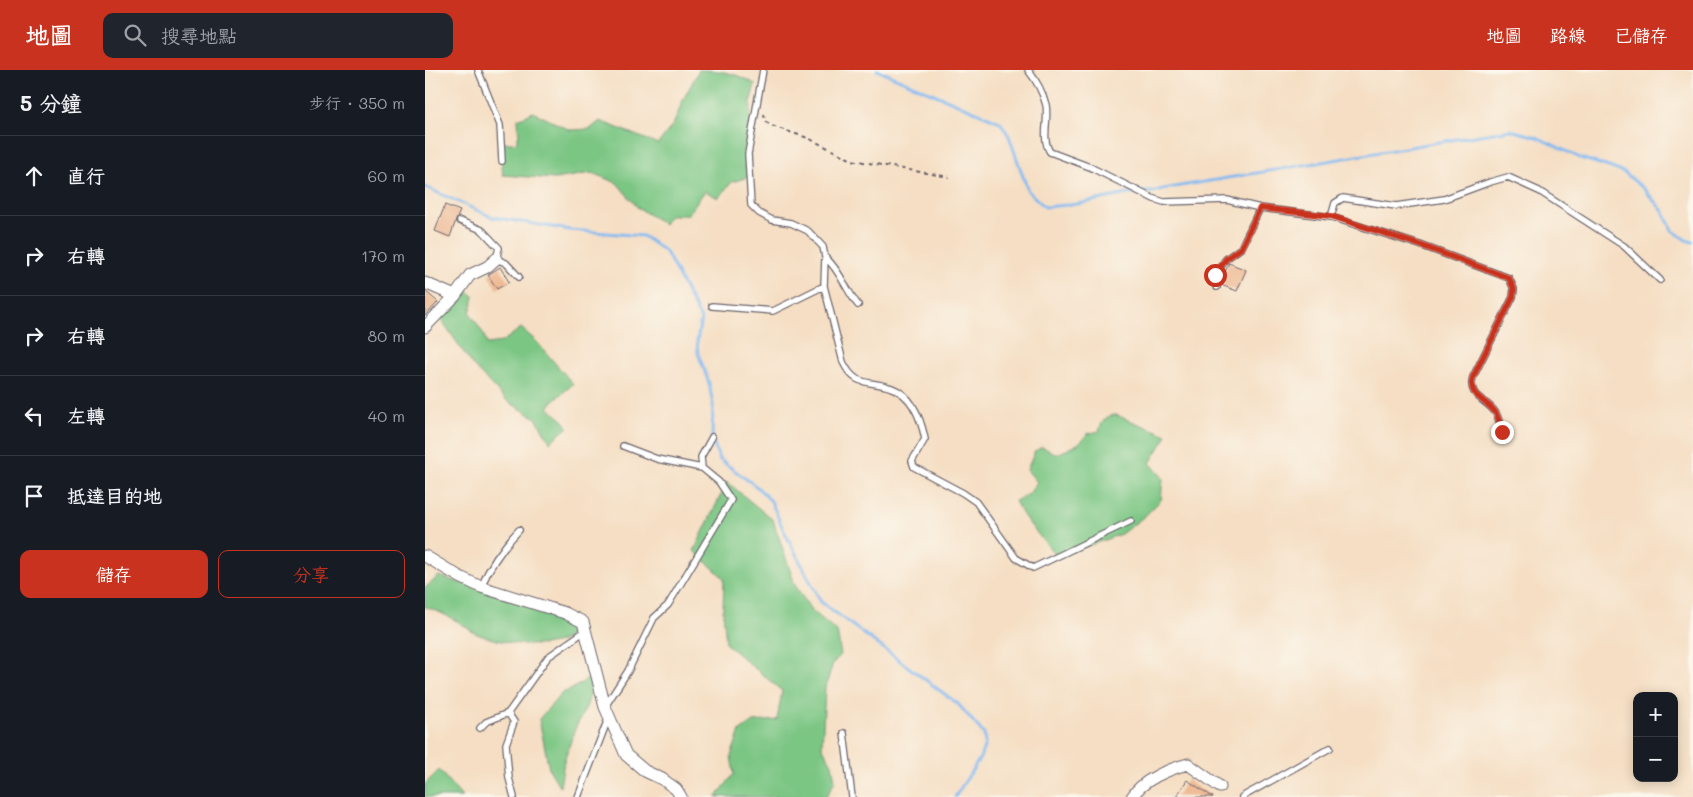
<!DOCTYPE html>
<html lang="zh-TW">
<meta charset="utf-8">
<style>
body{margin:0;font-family:Mali,"LXGW WenKai TC",sans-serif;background:#20242c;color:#f1f3f6}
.controls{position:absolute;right:15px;bottom:15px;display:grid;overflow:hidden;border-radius:10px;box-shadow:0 2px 12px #0003}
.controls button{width:45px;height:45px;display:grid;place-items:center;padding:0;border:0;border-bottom:1px solid #363941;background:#171b24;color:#f1f3f6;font:25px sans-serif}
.stop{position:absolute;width:15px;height:15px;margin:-11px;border:4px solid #c8321e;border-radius:50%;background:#fff}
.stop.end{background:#c8321e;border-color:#fff;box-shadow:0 1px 5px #0008}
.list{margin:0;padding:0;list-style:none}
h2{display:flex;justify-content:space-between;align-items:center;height:65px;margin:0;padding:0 20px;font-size:21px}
h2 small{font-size:16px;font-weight:400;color:#9ea1a6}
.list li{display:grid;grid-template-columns:32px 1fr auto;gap:15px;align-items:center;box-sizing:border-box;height:80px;padding:0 20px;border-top:1px solid #363941}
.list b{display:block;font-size:19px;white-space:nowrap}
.list em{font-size:16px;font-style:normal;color:#9ea1a6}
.actions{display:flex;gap:10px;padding:15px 20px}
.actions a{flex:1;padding:11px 0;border:1px solid #c8321e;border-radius:10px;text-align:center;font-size:18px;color:#c8321e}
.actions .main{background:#c8321e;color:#fff}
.icon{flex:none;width:28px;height:28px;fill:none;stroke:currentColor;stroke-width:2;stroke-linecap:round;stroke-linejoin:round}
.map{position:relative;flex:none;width:1268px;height:727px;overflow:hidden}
header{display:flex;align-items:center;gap:30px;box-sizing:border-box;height:70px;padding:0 25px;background:#c8321e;color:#fff}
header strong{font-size:24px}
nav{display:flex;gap:28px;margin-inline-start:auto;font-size:18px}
.search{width:350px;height:45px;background:#20242c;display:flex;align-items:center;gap:12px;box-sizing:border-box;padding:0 18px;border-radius:10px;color:#9ea1a6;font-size:19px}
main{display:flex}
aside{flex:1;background:#171b24}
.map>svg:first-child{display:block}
</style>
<header>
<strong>地圖</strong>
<div class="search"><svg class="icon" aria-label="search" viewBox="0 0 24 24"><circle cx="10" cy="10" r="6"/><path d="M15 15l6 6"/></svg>搜尋地點</div>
<nav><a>地圖</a><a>路線</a><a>已儲存</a></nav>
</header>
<main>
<aside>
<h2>5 分鐘<small>步行 · 350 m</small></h2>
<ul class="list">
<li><svg class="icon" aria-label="ahead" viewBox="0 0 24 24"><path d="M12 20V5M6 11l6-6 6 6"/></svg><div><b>直行</b></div><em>60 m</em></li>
<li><svg class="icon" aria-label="right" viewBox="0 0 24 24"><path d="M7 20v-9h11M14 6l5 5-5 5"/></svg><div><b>右轉</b></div><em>170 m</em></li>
<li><svg class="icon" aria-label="right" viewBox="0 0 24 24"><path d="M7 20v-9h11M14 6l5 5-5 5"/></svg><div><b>右轉</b></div><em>80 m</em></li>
<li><svg class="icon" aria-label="left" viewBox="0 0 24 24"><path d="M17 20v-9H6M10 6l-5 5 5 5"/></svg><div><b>左轉</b></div><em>40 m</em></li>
<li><svg class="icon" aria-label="arrive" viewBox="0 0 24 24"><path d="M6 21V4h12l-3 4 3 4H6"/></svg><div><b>抵達目的地</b></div></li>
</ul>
<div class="actions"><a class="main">儲存</a><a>分享</a></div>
</aside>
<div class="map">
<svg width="1268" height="727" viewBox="0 0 1268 727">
<rect width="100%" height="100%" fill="#fbf7ec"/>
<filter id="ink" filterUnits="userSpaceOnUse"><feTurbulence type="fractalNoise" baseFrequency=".02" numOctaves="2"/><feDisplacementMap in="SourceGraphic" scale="10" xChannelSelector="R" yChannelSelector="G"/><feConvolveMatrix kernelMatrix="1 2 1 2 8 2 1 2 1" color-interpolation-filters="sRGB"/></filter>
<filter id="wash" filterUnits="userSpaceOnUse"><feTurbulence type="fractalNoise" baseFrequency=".0096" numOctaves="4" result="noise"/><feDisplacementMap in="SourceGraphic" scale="20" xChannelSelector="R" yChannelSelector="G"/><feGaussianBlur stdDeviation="1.12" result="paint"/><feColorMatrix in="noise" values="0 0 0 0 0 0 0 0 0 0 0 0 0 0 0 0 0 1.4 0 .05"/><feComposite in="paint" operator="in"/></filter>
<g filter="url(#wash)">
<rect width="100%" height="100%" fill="#f5dec3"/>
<path fill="#7bc684" stroke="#4e7460" d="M274 0C296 0 311 3 330 14L326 30 323 107 307 112 293 128 280 121 262 145H245L239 154 213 138 192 113 167 103 130 109 78 105 74 73H91L94 65 93 49 108 42 145 60 165 59 175 51 233 74 249 53 258 30Z
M37 216 49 227 45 243 58 263 62 274 77 272 96 258 111 271 148 314 127 332 123 338 138 350 143 357 125 372 111 348 82 331 48 296 14 246Z
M691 345 742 365 725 393 738 408 736 430 721 445 696 464 632 487C618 469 600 452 590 431L604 424 612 412 602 400 610 381 617 377 632 384C644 379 655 375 662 364L674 361C677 351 680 346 691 345Z
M302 412 348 450 370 515 386 540 412 561 416 585 408 593 400 618 397 677 407 694 410 711 401 727H291L309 704 306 686 315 661 329 652 352 650 357 621 301 574 298 540 299 508 269 481Z
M14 506 146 549 151 555C145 587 74 573 52 564 45 561 39 555 32 551 22 546 11 540 0 537V518Z
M164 608 166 621 162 635 150 659 139 691 135 717 124 699 114 649 137 623 147 619Z
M14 700 37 727H0V714Z"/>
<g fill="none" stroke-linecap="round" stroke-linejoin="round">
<path stroke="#80b8f0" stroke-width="3" d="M452 0 575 52 584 66 603 121 620 137 652 134 713 122
M0 117 67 147 145 160 218 166 241 182 276 249 272 271 273 283 284 313 288 335 287 368 294 389 332 417 346 431 359 461 396 532 533 634 559 664 560 674 555 688 530 727
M719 122H728L738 119 1085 60 1112 67 1155 88 1178 95 1200 103 1219 119 1238 141 1247 160 1261 170 1268 172"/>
</g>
<g id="blocks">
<path fill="#edb48c" d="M20 135 35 141 31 150 25 167 10 161Z
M804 193 821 200 812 221 796 215V211Z
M75 197 84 212 72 219 63 205Z
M0 221 13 232 0 246Z
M762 710 788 727H751Z"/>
</g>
</g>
<g filter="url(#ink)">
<use href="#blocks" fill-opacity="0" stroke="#6c646b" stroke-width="1"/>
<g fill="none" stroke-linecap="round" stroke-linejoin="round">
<g stroke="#6c646b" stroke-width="8">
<path id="service" d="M53 0 75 55 77 91
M338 0 323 84 326 135 334 143 347 150 366 153 383 161 398 177 400 187C415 200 421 220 433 235
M603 0C611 10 618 23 621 35 624 50 616 69 625 82L665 97 729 129 739 132 802 130 835 138 906 147 995 175 1084 208 1089 219 1088 227 1048 307C1042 327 1061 329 1070 342 1074 347 1075 356 1077 362
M906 147 910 133 918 128 971 136 1019 129 1065 112 1083 107 1114 121 1199 176 1235 210
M35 151 57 160 74 178 71 189 81 193 94 207
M399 216 418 292C431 319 444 309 467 318 488 326 496 349 500 369L487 391 489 397 538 423 551 432 591 488 608 498 706 451
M792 217 790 205 801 189 816 178 835 138
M287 236 348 241 399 216 400 187
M198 376 232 389 277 398 276 387 287 367
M56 517C65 495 78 477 94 460
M181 635 203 601 229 548 243 535 306 430 294 412 277 398
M83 643 89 652 81 674 84 708 89 727
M55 658 61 652 83 643 123 587 160 561
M419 663 427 727
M153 727 183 649
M817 727 905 678"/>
</g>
<g stroke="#6c646b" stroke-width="13">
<path id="minor" d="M0 213 30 226
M0 257 30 226 45 205 62 197 71 189
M0 486 35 507 56 517 140 543 158 552 180 637 201 685 220 701 237 709 251 719 256 727
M707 727C717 710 744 699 763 694L795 717"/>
</g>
<path stroke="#6c646b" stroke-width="2" stroke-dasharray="4 4" stroke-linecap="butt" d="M339 44 340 51 347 56 383 68 427 90 524 107"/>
<use href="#service" stroke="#fff" stroke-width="5.5"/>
<use href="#minor" stroke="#fff" stroke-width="11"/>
</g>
</g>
<g fill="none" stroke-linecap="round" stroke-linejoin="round" filter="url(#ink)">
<path stroke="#c8321e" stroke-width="6" d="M790 205 801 189 816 178 835 138 906 146 995 175 1084 208 1089 219 1088 227 1048 307C1042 327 1061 329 1070 342 1074 347 1075 356 1077 362"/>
</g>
</svg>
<div class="controls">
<button>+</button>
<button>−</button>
</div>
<div class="stop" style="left:790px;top:205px"></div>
<div class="stop end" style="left:1077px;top:362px"></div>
</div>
</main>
